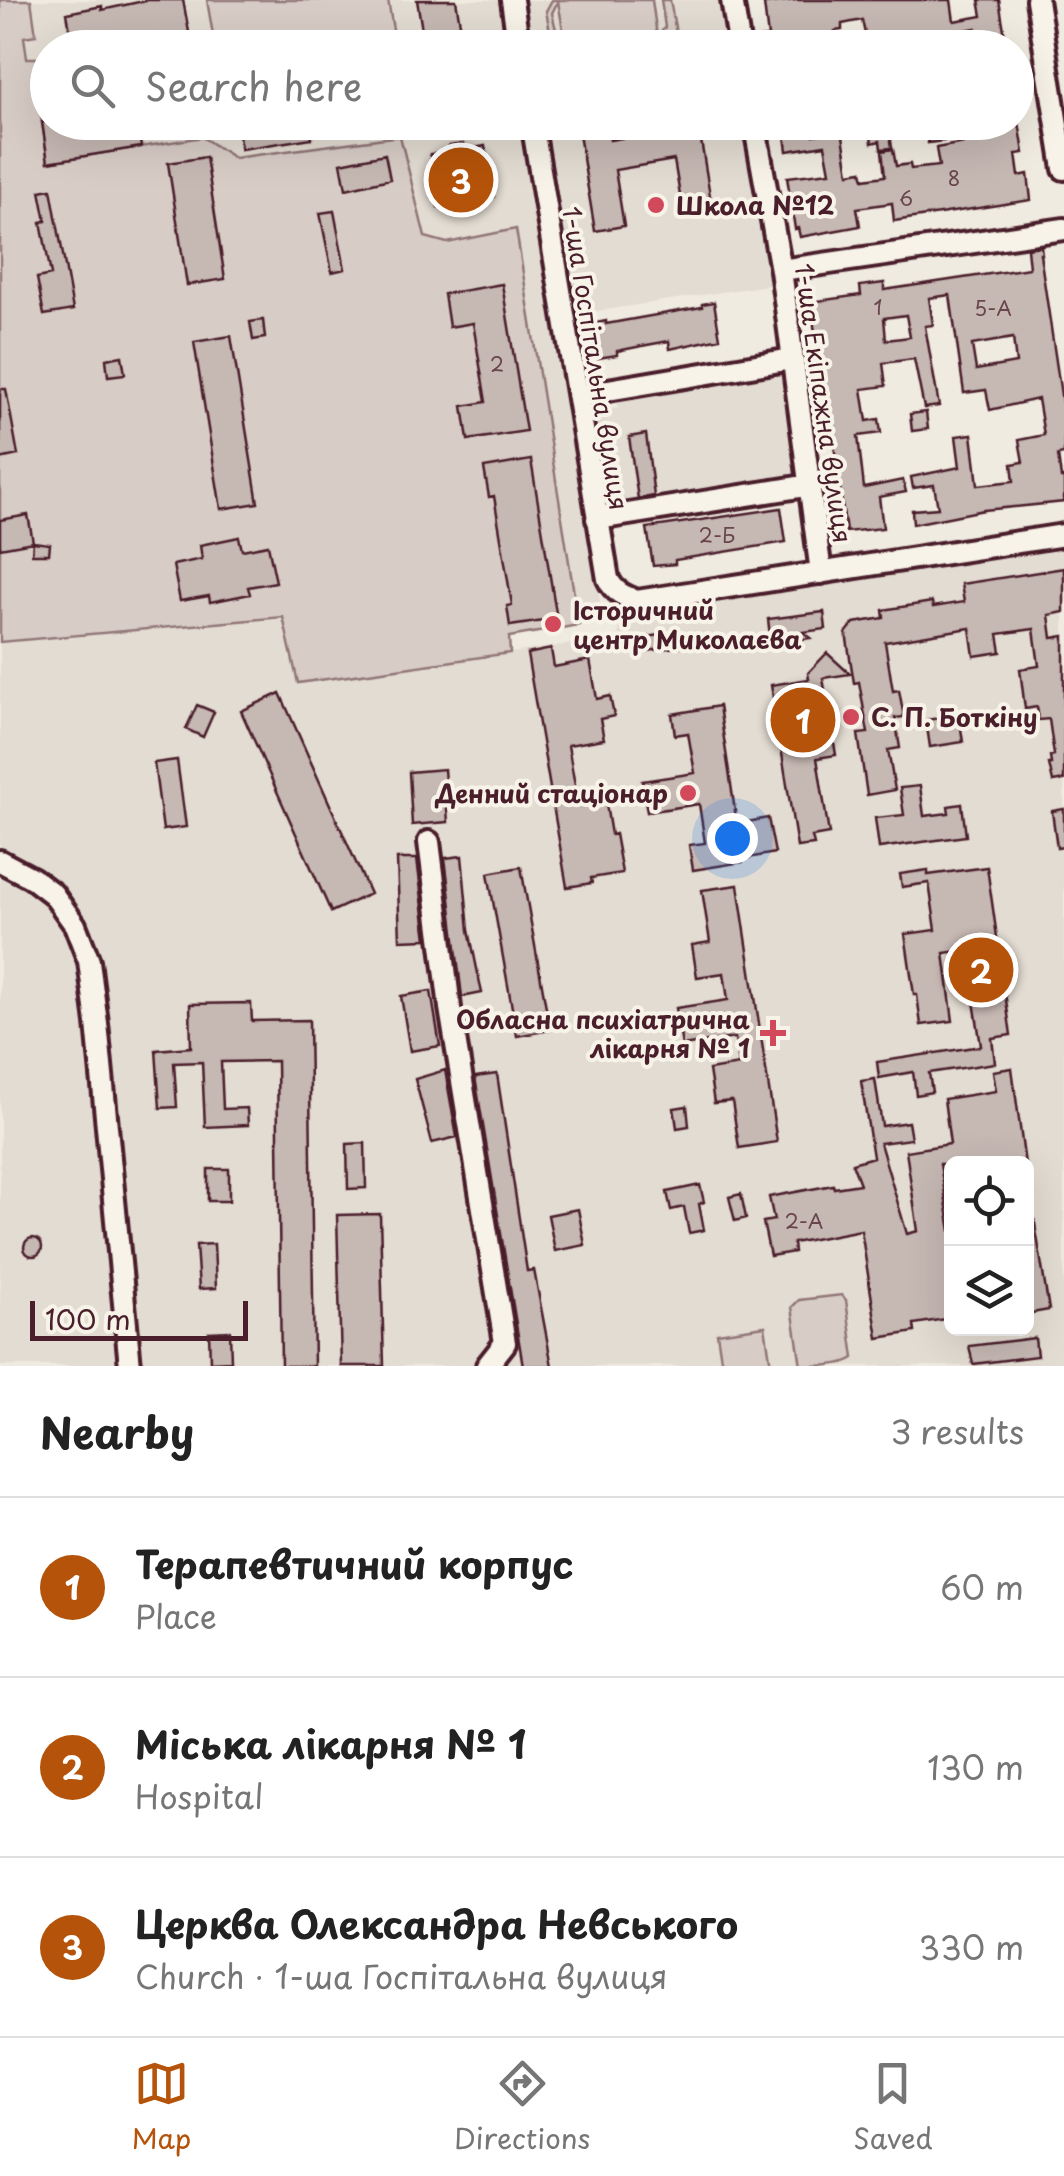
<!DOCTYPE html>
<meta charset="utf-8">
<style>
body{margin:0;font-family:"Playpen Sans",sans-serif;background:#f6f6f6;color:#222}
.controls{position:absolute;right:30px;bottom:30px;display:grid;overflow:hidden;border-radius:15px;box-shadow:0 10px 40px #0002}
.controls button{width:90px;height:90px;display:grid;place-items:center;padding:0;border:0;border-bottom:2px solid #e0e0e0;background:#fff;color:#222;font:50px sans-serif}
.scale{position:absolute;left:30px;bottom:25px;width:218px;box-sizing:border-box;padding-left:10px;border:5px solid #4a1f2b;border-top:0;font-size:28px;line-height:35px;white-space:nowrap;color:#4a1f2b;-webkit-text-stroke:8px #f7f3e8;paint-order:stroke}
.you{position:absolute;left:732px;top:838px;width:35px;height:35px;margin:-25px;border:8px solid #fff;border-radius:50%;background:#1a73e8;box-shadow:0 0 0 15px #1a73e833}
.badge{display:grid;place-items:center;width:65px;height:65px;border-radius:50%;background:#b45309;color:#fff;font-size:32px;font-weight:700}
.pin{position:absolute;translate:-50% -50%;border:5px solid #fff;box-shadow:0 2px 10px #0006}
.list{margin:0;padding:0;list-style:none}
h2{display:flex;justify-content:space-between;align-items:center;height:130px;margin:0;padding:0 40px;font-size:42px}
h2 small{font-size:32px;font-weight:400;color:#767676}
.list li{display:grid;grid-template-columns:65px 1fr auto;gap:30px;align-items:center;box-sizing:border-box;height:180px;padding:0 40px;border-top:2px solid #e0e0e0}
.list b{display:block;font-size:38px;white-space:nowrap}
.list p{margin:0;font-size:32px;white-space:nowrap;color:#767676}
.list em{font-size:32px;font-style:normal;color:#767676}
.icon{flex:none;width:55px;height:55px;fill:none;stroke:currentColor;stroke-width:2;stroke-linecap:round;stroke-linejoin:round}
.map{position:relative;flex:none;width:1064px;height:1366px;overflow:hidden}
.search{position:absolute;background:#fff;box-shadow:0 10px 40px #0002;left:30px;right:30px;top:30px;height:110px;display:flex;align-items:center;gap:25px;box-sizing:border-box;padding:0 35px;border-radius:55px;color:#767676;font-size:38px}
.sheet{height:670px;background:#fff}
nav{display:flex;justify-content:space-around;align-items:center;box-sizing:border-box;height:140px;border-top:2px solid #e0e0e0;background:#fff;font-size:28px;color:#767676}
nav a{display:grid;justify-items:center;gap:5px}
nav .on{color:#b45309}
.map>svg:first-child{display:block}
</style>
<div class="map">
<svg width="1064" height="1366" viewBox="0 0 1064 1366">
<rect width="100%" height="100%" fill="#f0ebe0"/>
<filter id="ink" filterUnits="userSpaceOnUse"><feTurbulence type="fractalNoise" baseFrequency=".01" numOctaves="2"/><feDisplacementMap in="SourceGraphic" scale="20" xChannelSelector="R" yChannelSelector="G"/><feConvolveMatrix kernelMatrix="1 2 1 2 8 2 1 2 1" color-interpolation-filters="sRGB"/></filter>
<g filter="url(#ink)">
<path fill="#e3dcd2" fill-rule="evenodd" d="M0 0H504L512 47 48 48V122L525 123 603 620 509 637 511 653 618 637 623 612 1064 541V1366H0ZM952 1164H1026V1328H952Z
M519 0H722L731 47H527Z
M540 123H746L775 284 572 315Z
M782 363 803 479 604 512 588 417 591 413 618 408 615 393Z"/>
<path fill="#d8cdc6" stroke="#917678" stroke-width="2.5" d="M0 0H31L36 35 24 37 27 58H38L34 70 48 162 202 137 234 158 400 136 425 237 447 243 516 229 579 625 509 637 510 653 298 683 283 617 0 642Z
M207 0H388L396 47H215Z
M552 0H652L657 36 584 47H566L558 1 552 13 560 47H553L546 11Z
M661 0H670L676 33 669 34 656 46 605 47 655 39 665 27Z
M842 1295 846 1300 854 1358C843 1366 818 1366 801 1366L792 1307 799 1300Z
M765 1326 771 1366H722L717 1333Z"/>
<path fill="#c6b8b3" stroke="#4a1f2b" stroke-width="2.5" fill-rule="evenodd" d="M148 0H183L192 48H153L151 34 126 39 127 44 112 48H73L67 13 102 6V10Z
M417 0H456L462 36 469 34 471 48H425Z
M796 0H951L954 21 982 16 979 0H999L1005 36 978 41 976 28 941 34 942 41 912 46V42L868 48 862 20 842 24V30L835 31 838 48H754L752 39 768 37 764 4Z
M42 122H95L96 135 138 128 141 147 48 162Z
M237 122H310L312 138 241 149Z
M577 122H607L610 140 668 130 667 122H698L713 214 684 219 674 160 615 170 624 226 595 231Z
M926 122H941L944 141 928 143Z
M992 122H1019L1024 153 1016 154 1019 176 1028 174 1031 200 894 221 892 203 857 208 860 226 800 237 798 228 795 229 787 177 830 172 825 145 787 151 784 129 812 124 814 135 842 130 849 173 862 171 864 179 885 176 882 151 893 149 896 166 910 164 911 169 939 166 936 148 975 141 974 131 993 130Z
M889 126 892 148 881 149 880 141 872 143 870 129Z
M463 144 464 150 485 146 489 167 491 166 494 197 477 200 479 212 455 215 453 204 438 207 431 176 430 169 432 168 430 154 450 152 449 146Z
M385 154 390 179 346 189 341 163Z
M206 157 225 279 187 285 168 163Z
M51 189 73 310 44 315 37 278 51 275 41 222 46 221 40 191Z
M334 211 345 269 332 272 320 213Z
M1041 246 1042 254H1040L1064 415V454L1058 455 1061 478H1064V502L984 510 913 524 912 510 938 508 934 485 913 488 911 477 960 467 956 436 972 434 978 485 1014 481 1012 464 1023 462 1019 440 1044 435 1038 399 990 410 986 390 964 393 950 295 929 298 933 325 925 326 939 406 924 408 914 359 883 363 886 386 862 389 867 421 879 419 881 433 858 436 864 488 903 480 906 492 879 497 883 528 846 532 834 445 810 302 861 295 860 286 884 283V290L1029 268 1027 248ZM906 315 910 337 886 340 884 318ZM1013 338 1016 363 976 370 972 345Z
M502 284 526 431 468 440 463 406 486 402 473 323 449 327 444 294Z
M714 302 720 338 670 349 669 341 647 345 617 351V355L598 358 597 351H593L590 332 594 331 592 324 606 321V324L645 317 702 307V304Z
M263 320 265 338 253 340 250 322Z
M231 336 258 503 221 509 194 342Z
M122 356 125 374 108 376 106 359Z
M0 389H6L18 455 0 459Z
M926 412 928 429 912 431 910 414Z
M646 434 654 496 638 499 629 437Z
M531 460 557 619 510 626 507 606 512 605 494 496 489 497 484 468Z
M781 508 786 542 675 560V564L653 566 647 528Z
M28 515 33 542 0 548V520Z
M239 537 242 550 268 545 276 582 248 587 250 594 210 602 209 596 180 601 173 565 202 559 200 545Z
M33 542 50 544 49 554H32Z
M1064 568V612L1049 615 1052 638 1064 636V780L1053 782 1049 764H1051L1050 756 1054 755 1049 719 1039 720 1037 707 1025 709 1020 669 1039 666 1034 629 998 634 1001 652 974 656 970 628 885 642 893 691 899 690 904 717 895 718 900 748 888 750 895 790 867 795 858 734 868 733 859 682 854 683 846 633 854 623 884 618 883 610 932 602 933 607 964 602 961 584Z
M824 612 826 629 803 632 811 638 780 642 779 635 770 636 768 619Z
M682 632 683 646 633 653 632 639Z
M551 649 554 667 590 660 597 699 610 696 614 716 600 719 604 739 568 745 578 803 605 798 611 835 615 834 622 873 591 878 592 883 567 887 527 654Z
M827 653 850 674 823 678 836 755 817 758 829 834 812 837 814 845 797 847 771 685 809 679 808 673Z
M280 693 370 894 331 912 241 711Z
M197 705 214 712 203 737 186 729Z
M719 706 737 824 768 818 775 853 743 859V862L693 870 689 845 705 843 699 804 647 812 642 781 695 773 688 733 675 735 672 714Z
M959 715 963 742 930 747 926 720Z
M177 760 186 827 163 830 154 763Z
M444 769 448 822 412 825 409 772Z
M920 786 924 816 949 813 948 806 962 804 966 836 879 848 875 818 904 815 900 788Z
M1064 809V847L1057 848 1052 811Z
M462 856 469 930 482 993 462 997 445 858Z
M397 859H417L427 939 400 940Z
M521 867 550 1030 517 1036 488 873Z
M987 867 1011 1035 992 1038 995 1063 929 1073 932 1092 916 1095 913 1072 879 1078 877 1062 981 1046 966 950 944 953 953 1021 921 1025 917 995H914L905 934 936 930 929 883 902 887 900 874 928 870V875Z
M738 885 777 1142 739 1148 732 1101 714 1103 709 1070 739 1065 735 1038 682 1046 676 1008 728 1000 724 973 697 977 692 945 710 942 702 890Z
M431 991 440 1046 410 1051 401 996Z
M251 1003 252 1021 309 1020 314 1366H281L277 1061 221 1062 223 1109 247 1108 248 1125 205 1127 202 1062 174 1063 177 1107 160 1108 156 1050 191 1047 190 1004Z
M1012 1068 1025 1164H940L952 1237V1318L914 1324 915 1332 878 1338 861 1230 793 1243 794 1252 770 1256 763 1222 774 1220 769 1197 833 1185 834 1188 860 1184 852 1163 873 1157 861 1081 875 1079 882 1126 908 1122 911 1139 880 1143 907 1234 918 1231 906 1151 950 1144 944 1099 996 1091 993 1071Z
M445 1070 457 1137 432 1143 415 1079Z
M497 1074 527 1271 534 1270 552 1366H523L475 1077Z
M687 1106 689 1126 677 1128 674 1108Z
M365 1143 366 1188 348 1189 347 1144Z
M208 1169H229V1201H208Z
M700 1185 704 1202 699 1204 704 1230 689 1233 684 1207 671 1210 667 1192Z
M741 1194 746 1218 735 1221 729 1197Z
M578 1209 585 1245 555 1251 548 1215Z
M1033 1211 1049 1310 1026 1314V1212Z
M380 1214 384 1366H341L337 1215Z
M24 1247a9 9 0 1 1 18 0a9 9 0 1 1-18 0Z
M214 1244 216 1288 199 1289 196 1245Z
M230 1331 231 1361 210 1362 209 1332Z
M1035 1338 1037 1356 973 1364 969 1346Z"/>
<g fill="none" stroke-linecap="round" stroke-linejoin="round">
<g stroke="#4a1f2b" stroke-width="28">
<path id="minor" d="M512 0 519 48
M732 0 740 48
M1037 0 1064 169
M532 122 608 579C614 592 624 596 637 601L1064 535
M754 122 781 270 821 573
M781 270 1064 229
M578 395 792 359
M597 519 811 485
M429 842 450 1008 505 1343 487 1366
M0 861 32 878 53 894 75 925 89 961 97 1023 130 1366"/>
</g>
<use href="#minor" stroke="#f7f3e8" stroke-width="20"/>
</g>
</g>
<g fill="#d1495b" stroke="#f7f3e8" stroke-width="4">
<circle cx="656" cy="205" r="10"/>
<circle cx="553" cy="624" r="10"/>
<circle cx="851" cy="717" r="10"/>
<circle cx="688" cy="793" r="10"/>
<path d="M768 1018h10v10h10v10h-10v10h-10v-10h-10v-10h10z"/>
</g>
<g text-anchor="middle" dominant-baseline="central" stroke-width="8" stroke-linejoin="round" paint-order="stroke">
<g font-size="20" fill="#69454d">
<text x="954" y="178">8</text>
<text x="906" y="198">6</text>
<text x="878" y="307">1</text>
<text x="993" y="308">5-А</text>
<text x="497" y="364">2</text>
<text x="717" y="535">2-Б</text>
<text x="804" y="1221">2-А</text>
</g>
<g font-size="25" font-weight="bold" fill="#4a1f2b" stroke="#f7f3e8" text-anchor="start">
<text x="676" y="205">Школа №12</text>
<text x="573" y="610">Історичний<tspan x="573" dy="29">центр Миколаєва</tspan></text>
<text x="871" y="717">С. П. Боткіну</text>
<text x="668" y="793" text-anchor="end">Денний стаціонар</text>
<text x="750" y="1019" text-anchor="end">Обласна психіатрична<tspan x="750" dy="29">лікарня № 1</tspan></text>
</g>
<g font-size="25" fill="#4a1f2b" stroke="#f7f3e8">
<text transform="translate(596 358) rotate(81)">1-ша Госпітальна вулиця</text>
<text transform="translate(824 403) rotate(82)">1-ша Екіпажна вулиця</text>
</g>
</g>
</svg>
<div class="controls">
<button><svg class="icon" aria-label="locate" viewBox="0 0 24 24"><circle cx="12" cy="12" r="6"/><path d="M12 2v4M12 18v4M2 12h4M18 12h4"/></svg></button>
<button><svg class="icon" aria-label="layers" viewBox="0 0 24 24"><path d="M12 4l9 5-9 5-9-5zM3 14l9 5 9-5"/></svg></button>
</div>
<div class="scale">100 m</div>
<div class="you"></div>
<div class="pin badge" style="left:803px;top:720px">1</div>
<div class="pin badge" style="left:981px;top:970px">2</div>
<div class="pin badge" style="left:461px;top:180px">3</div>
<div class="search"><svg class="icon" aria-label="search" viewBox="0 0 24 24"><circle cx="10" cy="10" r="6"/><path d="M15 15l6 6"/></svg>Search here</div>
</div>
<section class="sheet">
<h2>Nearby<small>3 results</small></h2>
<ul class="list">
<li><span class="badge">1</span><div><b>Терапевтичний корпус</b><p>Place</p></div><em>60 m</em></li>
<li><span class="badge">2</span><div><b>Міська лікарня № 1</b><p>Hospital</p></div><em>130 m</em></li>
<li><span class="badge">3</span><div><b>Церква Олександра Невського</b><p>Church · 1-ша Госпітальна вулиця</p></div><em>330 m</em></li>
</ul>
</section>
<nav>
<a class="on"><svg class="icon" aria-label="map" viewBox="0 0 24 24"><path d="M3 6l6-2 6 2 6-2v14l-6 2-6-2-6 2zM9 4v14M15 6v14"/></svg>Map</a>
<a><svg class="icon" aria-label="directions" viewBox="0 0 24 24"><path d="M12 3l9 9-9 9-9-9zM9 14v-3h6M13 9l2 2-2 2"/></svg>Directions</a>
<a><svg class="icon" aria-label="saved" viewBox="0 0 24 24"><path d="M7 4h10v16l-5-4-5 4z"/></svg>Saved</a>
</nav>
